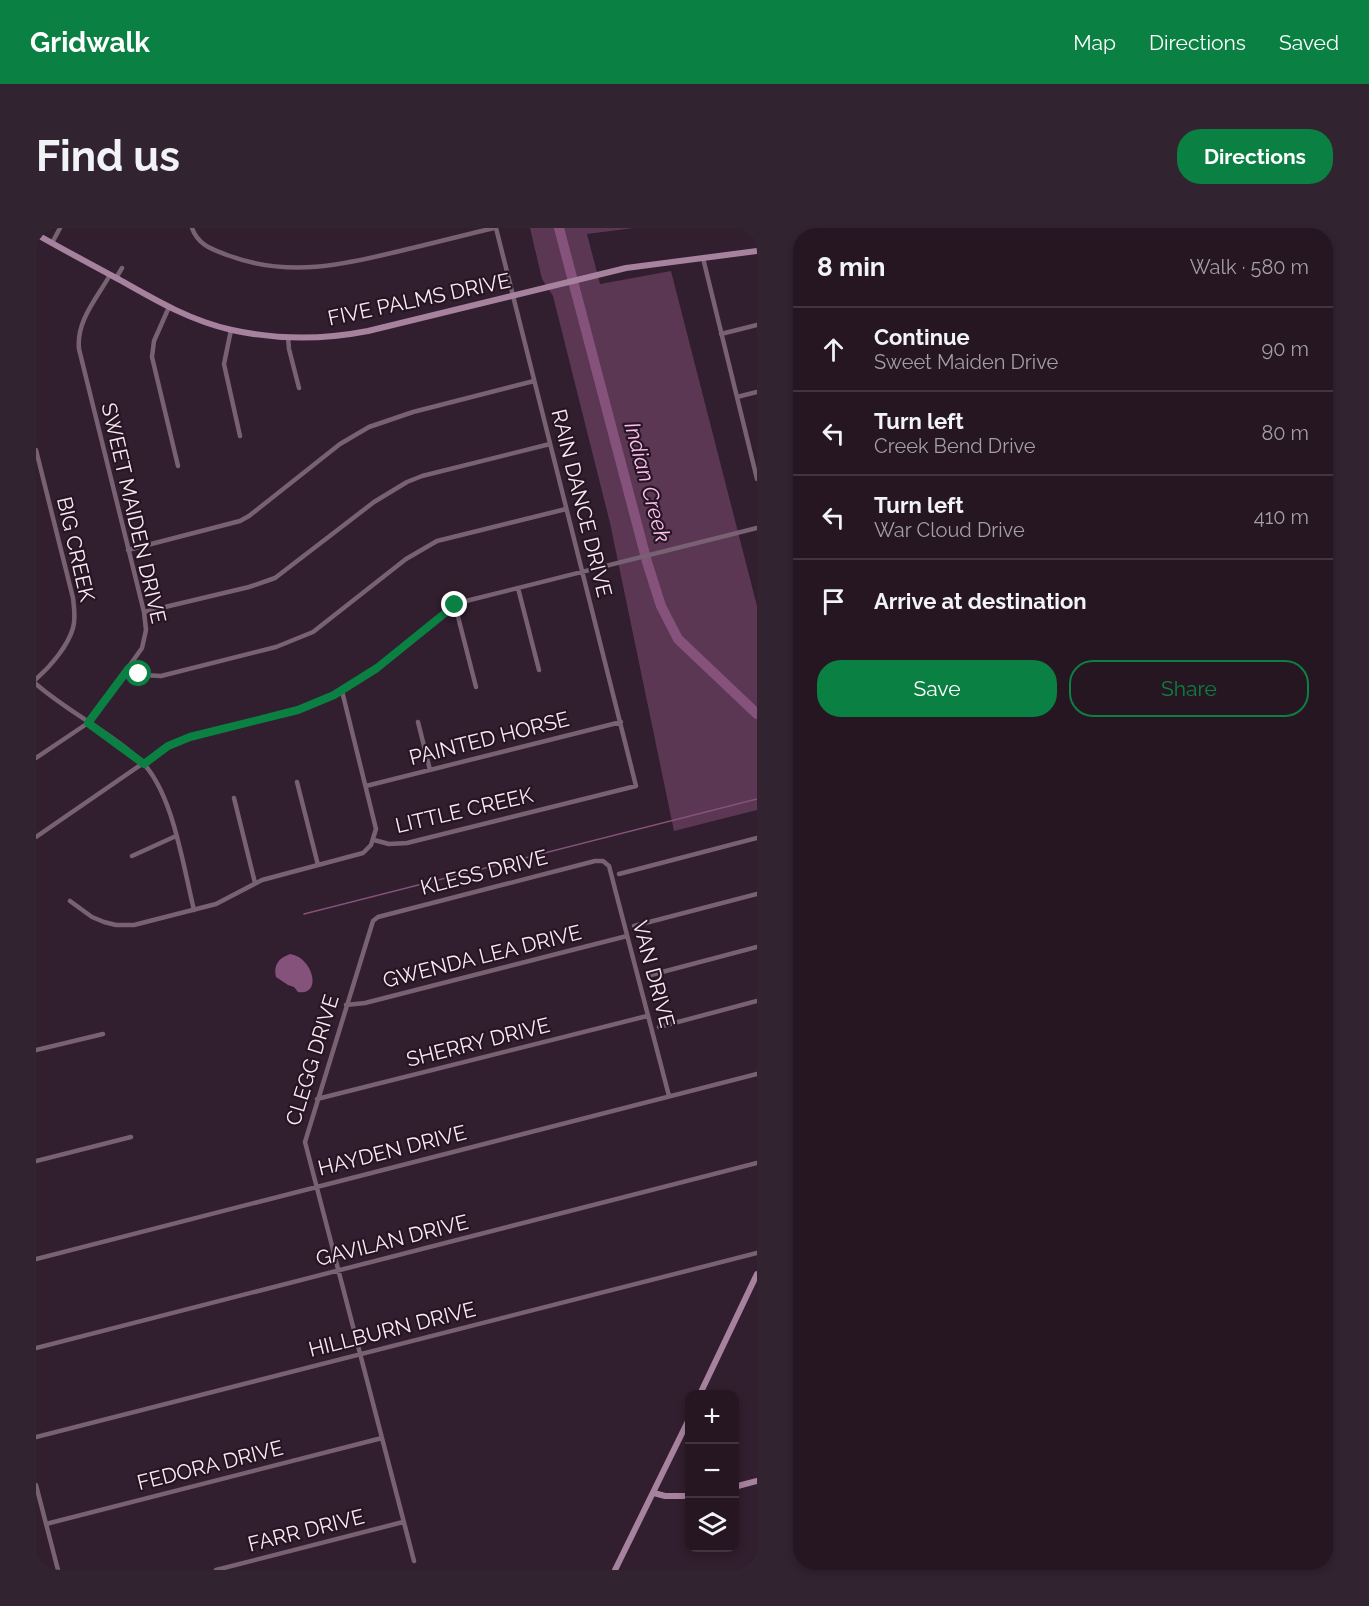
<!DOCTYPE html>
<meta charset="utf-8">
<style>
body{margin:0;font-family:Raleway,sans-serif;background:#31232f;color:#f1f3f6}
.controls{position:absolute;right:18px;bottom:18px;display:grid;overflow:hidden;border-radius:12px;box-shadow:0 3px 9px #0003}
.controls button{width:54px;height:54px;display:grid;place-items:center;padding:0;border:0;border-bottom:2px solid #423540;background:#251622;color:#f1f3f6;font:30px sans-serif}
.stop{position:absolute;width:18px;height:18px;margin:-14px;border:4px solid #0b8043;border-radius:50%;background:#fff}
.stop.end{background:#0b8043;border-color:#fff;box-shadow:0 2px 6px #0008}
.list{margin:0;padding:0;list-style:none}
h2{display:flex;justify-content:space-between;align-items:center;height:78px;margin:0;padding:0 24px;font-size:26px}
h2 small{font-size:20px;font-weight:400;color:#a39fa5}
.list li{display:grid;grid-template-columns:39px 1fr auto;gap:18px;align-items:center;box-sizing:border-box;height:84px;padding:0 24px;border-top:2px solid #423540}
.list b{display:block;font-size:22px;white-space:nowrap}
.list p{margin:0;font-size:20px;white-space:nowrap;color:#a39fa5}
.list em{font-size:20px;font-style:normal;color:#a39fa5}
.actions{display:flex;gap:12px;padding:18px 24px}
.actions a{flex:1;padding:14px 0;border:2px solid #0b8043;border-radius:24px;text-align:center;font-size:21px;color:#0b8043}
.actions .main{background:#0b8043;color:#fff}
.icon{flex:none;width:33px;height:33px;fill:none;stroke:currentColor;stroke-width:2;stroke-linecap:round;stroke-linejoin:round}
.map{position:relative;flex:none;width:721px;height:1342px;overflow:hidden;border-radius:24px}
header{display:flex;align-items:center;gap:36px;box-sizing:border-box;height:84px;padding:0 30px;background:#0b8043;color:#fff}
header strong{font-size:28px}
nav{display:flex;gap:33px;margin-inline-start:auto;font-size:21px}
.intro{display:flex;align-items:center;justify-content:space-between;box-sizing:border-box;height:144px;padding:0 36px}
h1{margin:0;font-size:42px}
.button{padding:15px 27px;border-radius:24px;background:#0b8043;color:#fff;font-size:21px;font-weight:700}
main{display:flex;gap:36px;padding:0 36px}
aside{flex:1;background:#251622;border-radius:24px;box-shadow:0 3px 9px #0003}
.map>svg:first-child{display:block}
</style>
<header>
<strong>Gridwalk</strong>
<nav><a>Map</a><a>Directions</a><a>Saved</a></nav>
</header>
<div class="intro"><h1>Find us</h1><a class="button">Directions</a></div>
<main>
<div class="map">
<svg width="721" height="1342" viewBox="0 0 721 1342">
<rect width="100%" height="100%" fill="#311e2e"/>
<path fill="#5b3754" d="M494 0H598L551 6 564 56 635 43 721 378V582L638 603 574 295 517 68 506 51Z"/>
<path fill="#85527b" d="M254 726C277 729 287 768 262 764L258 759 252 757 240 749C237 737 243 730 254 726Z"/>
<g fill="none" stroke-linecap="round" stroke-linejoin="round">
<path stroke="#85527b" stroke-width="1.5" d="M268 686 721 571"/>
<path stroke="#85527b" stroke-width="10" d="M523 0 611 334 625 378 642 411 721 486"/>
<path stroke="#786173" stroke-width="4.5" d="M156 0C162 17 176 21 191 27 252 50 308 37 368 22 398 15 428 7 458 0
M16 15 24 0
M667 30 721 251
M80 50 86 40
M133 79 118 113 116 129 142 238
M195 102 188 136 204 208
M685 106 721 97
M252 109 253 121 263 160
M701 169 721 164
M0 222 37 370C38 380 40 390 37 400 32 418 14 439 0 451
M92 322 204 293 213 288 304 216 333 199 377 184 498 153
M482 360 503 442
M419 377 440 459
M108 384 213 359 239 350 338 274 371 254 386 248 514 216
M93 440 107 447 125 448 240 419 277 404 370 331 401 313 530 281
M0 456C32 484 74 504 104 532 137 563 147 638 158 682
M382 494 394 542
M0 530 52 495 72 468 106 420 110 402 108 384 43 121C40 93 61 70 74 47
M261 554 282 637
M330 558 585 494
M198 570 219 655
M0 609 132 518 154 509 262 482 298 467 341 440 414 380 426 374 721 300
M338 612 353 616 371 615 600 558 460 0
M96 628 140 608
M583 646 721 610
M34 673 56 689 68 694 80 697H98L180 676 226 652 327 625 335 617 340 601 306 463
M598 698 721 666
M611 748 721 719
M310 777 329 775 591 708
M623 799 721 773
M0 822 67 806
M281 871 611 788
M0 933 95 909
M0 1031 721 846
M0 1120 721 935
M0 1209 721 1025
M0 1257 22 1342
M10 1296 346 1210
M378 1333 269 914 337 693 342 689 559 633H567L573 638 633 868
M180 1342 367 1294"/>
<path stroke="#a7829f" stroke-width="6" d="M0 6C28 22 56 37 84 52 119 72 155 93 196 102 241 112 286 112 332 103L590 40 721 23
M664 1166 721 1046
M698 1259 721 1253
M618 1265 629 1268H654
M579 1342 654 1189"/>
</g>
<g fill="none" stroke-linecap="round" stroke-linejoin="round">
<path stroke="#0b8043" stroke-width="8" d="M103 446 93 440 52 495 108 536 132 518 154 509 262 482 298 467 341 440 419 377"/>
</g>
<g text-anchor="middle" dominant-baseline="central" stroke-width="4.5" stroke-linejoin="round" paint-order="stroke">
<g font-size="21" fill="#f8ebf5" stroke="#271524">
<text transform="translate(383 71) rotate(-12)">FIVE PALMS DRIVE</text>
<text transform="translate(546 275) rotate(76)">RAIN DANCE DRIVE</text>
<text transform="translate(98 285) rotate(77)">SWEET MAIDEN DRIVE</text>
<text transform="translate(40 321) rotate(77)">BIG CREEK</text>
<text transform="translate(453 510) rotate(-14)">PAINTED HORSE</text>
<text transform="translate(428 582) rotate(-13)">LITTLE CREEK</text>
<text transform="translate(448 644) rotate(-14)">KLESS DRIVE</text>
<text transform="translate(446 728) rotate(-14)">GWENDA LEA DRIVE</text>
<text transform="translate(618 746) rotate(75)">VAN DRIVE</text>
<text transform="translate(442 814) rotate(-14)">SHERRY DRIVE</text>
<text transform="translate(276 832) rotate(-73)">CLEGG DRIVE</text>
<text transform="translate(356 922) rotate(-14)">HAYDEN DRIVE</text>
<text transform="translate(356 1012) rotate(-14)">GAVILAN DRIVE</text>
<text transform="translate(356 1101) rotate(-14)">HILLBURN DRIVE</text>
<text transform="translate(174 1237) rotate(-14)">FEDORA DRIVE</text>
<text transform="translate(270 1302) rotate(-14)">FARR DRIVE</text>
</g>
<g font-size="22" font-style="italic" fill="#fec0f1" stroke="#271524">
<text transform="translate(612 254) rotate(75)">Indian Creek</text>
</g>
</g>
</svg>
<div class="controls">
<button>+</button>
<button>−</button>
<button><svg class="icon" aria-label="layers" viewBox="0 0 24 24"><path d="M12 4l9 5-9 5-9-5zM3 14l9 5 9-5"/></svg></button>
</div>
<div class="stop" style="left:103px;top:446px"></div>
<div class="stop end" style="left:419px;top:377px"></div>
</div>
<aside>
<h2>8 min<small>Walk · 580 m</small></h2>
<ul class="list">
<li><svg class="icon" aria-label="ahead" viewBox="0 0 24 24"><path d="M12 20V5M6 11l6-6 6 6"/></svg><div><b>Continue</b><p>Sweet Maiden Drive</p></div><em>90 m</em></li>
<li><svg class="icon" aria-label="left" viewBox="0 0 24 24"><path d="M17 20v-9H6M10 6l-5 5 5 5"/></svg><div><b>Turn left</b><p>Creek Bend Drive</p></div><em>80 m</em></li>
<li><svg class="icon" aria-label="left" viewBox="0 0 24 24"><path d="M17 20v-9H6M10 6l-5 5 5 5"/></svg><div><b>Turn left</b><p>War Cloud Drive</p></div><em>410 m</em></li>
<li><svg class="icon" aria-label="arrive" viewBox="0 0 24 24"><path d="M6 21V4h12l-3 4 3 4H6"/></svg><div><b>Arrive at destination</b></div></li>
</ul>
<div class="actions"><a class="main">Save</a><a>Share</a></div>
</aside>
</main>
